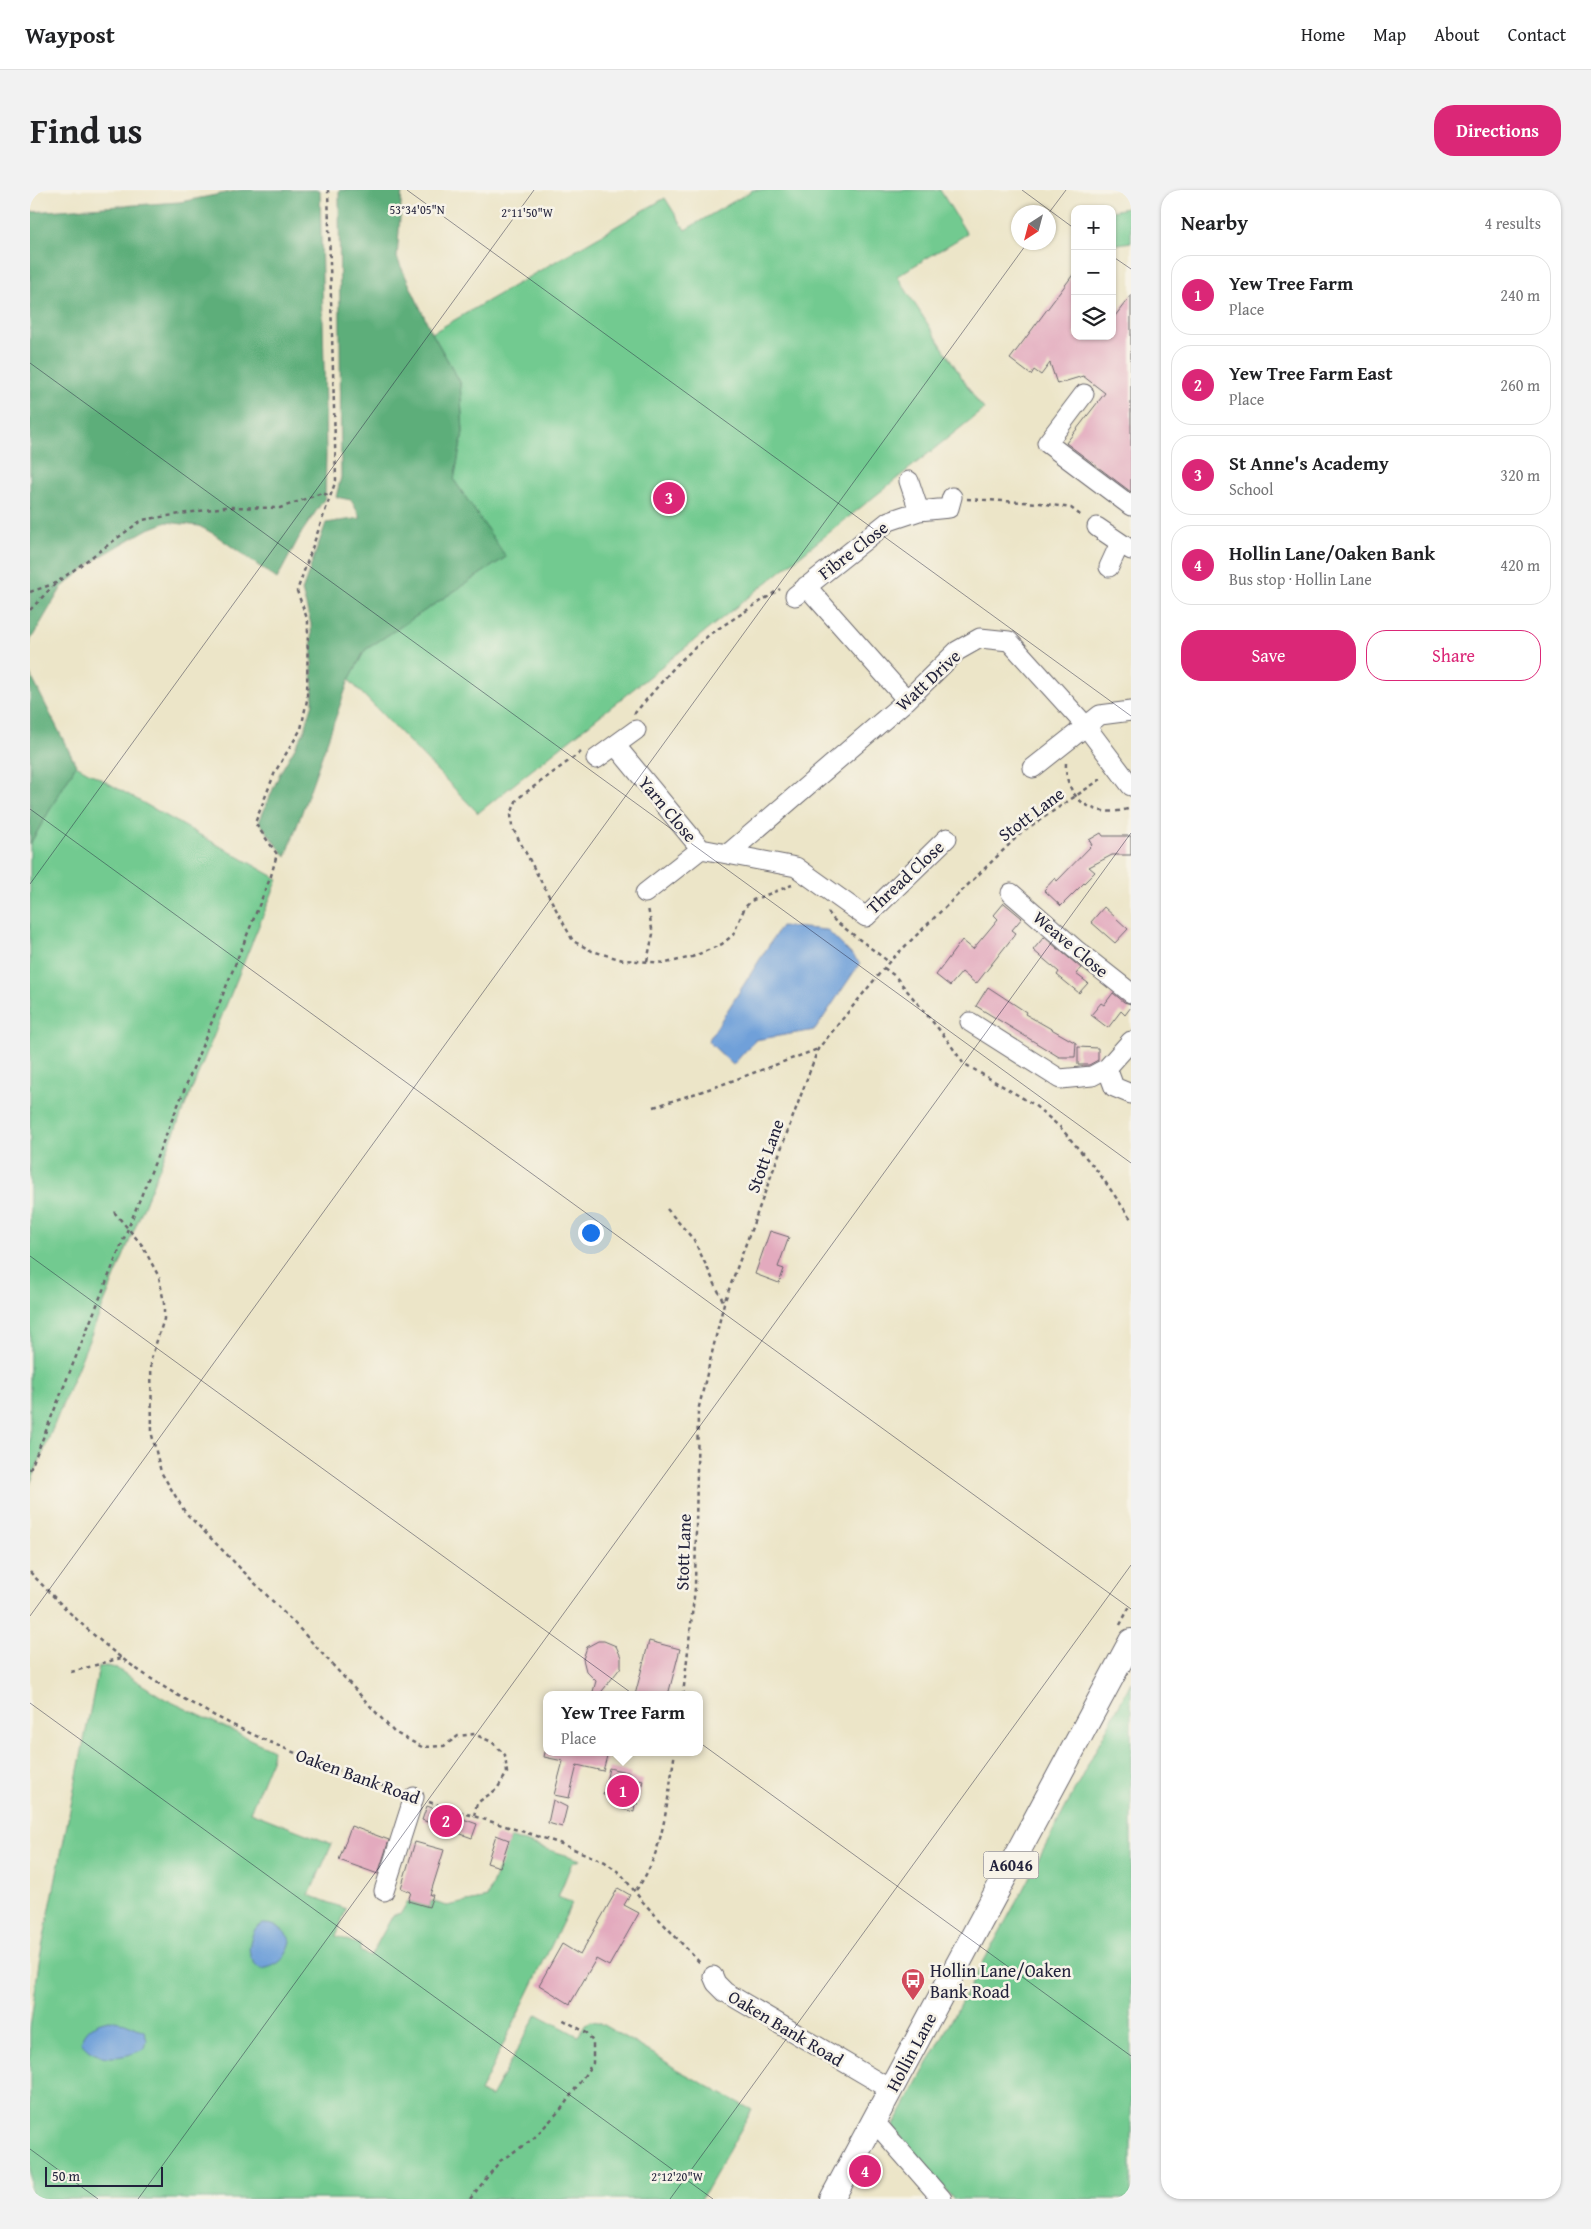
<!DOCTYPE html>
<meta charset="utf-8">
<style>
body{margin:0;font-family:"Gentium Book Plus",serif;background:#f2f2f2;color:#202124}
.controls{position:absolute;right:15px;top:15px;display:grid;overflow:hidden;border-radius:10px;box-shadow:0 1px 4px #0004}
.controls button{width:45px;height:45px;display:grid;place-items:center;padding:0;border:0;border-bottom:1px solid #e0e0e0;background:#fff;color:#202124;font:25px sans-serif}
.compass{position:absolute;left:981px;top:15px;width:45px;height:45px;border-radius:50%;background:#fff;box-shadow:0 1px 4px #0004;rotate:216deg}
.scale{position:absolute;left:15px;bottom:12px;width:118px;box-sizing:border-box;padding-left:5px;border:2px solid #22223b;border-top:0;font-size:14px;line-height:18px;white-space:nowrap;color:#22223b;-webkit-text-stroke:4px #f7f3e8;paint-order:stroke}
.you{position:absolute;left:560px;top:1042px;width:18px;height:18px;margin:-12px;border:4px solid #fff;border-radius:50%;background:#1a73e8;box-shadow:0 0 0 8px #1a73e833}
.badge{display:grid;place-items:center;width:32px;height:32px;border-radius:50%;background:#db2777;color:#fff;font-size:16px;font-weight:700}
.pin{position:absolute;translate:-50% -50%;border:2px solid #fff;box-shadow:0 1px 5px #0006}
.popup{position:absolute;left:513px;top:1501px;width:160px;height:65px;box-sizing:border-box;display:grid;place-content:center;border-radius:10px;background:#fff;filter:drop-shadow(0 1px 4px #0005);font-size:16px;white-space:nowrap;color:#757577}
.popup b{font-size:19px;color:#202124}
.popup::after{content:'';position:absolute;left:50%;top:100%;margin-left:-10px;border:10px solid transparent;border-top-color:#fff}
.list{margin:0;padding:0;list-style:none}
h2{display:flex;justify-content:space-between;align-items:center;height:65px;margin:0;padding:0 20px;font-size:21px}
h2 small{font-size:16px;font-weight:400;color:#757577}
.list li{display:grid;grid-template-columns:32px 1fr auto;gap:15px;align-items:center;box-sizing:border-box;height:80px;margin:0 10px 10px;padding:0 10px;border:1px solid #e0e0e0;border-radius:20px}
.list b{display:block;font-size:19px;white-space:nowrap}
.list p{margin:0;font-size:16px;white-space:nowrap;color:#757577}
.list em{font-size:16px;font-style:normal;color:#757577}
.actions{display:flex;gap:10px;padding:15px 20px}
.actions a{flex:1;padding:11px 0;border:1px solid #db2777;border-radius:20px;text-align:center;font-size:18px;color:#db2777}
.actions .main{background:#db2777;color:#fff}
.icon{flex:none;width:28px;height:28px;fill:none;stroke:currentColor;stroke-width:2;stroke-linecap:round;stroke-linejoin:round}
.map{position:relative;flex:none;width:1101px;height:2009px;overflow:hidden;border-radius:20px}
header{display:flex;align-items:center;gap:30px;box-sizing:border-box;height:70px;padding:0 25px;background:#fff;border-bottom:1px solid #e0e0e0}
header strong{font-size:24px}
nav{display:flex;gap:28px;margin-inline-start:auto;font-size:18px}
.intro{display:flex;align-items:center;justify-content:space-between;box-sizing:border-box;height:120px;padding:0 30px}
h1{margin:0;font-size:35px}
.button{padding:12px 22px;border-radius:20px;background:#db2777;color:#fff;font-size:18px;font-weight:700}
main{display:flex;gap:30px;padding:0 30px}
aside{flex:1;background:#fff;border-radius:20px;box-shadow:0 1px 4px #0004}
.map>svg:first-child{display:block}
</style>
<header>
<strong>Waypost</strong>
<nav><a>Home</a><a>Map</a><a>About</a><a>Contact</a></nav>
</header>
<div class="intro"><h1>Find us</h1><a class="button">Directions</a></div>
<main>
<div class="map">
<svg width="1101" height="2009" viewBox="0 0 1101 2009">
<rect width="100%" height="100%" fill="#f7f3e8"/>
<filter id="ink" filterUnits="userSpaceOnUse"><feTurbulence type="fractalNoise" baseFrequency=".02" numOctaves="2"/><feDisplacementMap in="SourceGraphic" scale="10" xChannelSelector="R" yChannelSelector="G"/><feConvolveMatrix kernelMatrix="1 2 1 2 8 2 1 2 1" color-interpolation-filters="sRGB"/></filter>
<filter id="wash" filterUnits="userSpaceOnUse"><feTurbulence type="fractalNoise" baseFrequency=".0096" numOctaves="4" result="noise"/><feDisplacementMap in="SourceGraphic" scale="20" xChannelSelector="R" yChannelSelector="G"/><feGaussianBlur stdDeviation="1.12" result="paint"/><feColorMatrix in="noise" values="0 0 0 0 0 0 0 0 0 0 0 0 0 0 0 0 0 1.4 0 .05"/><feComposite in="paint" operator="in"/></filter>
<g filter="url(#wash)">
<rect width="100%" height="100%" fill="#ece5c8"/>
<path fill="#72ca90" stroke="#4a7666" d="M723 0H910L937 44 867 86 947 211 954 219 448 623 319 490 335 460 476 367 424 290 433 242 430 192 402 143 635 8 655 40Z
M1101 17V52L1082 55V21Z
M46 575 248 689 0 1294V654Z
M76 1476 86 1478 135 1509 243 1560 241 1571 220 1622 302 1654 279 1705 316 1719 306 1746 330 1755V1761L340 1767 363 1725 371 1723 378 1711 399 1717 401 1711 417 1716 457 1708 479 1650 482 1648 551 1670 544 1672 541 1675 528 1707 542 1713 450 1902 461 1907 507 1824 548 1846 556 1834 561 1831 568 1832 629 1867 646 1879 722 1920 671 2009H0V1839L9 1772 69 1477Z
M1101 1492V2009H923L863 1937 990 1705Z"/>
<path fill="#5dae7a" stroke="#40685a" d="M211 0H290L296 264 295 308 272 342 247 389 184 344 169 336 137 332 116 340 68 368 32 397 0 451V455V22L150 12Z
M309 0H372L367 68 402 143 430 192 433 242 424 290 476 367 335 460 319 490 256 667 229 632 250 583 274 542 283 513 281 434 272 401 296 333 331 328 321 310 306 307 311 287Z
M0 484 46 575 0 654Z"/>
<path fill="#6fa0d9" stroke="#48618a" d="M751 736 797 740 830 773 785 840 725 850 703 875 678 851Z
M233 1734C247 1734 254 1739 261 1751 256 1769 249 1776 231 1779 215 1768 218 1754 225 1739Z
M79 1830 95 1833 114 1841 117 1850 115 1858C96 1869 64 1873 51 1852 57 1838 63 1833 79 1830Z"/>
<g id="blocks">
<path fill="#e3aabe" d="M1045 82V146H1082V130L1101 105V302L1036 253 1075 203 1053 186 1027 194 1020 173 1011 185 1004 180 1001 185 980 169Z
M1071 643 1073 646H1101V665H1082L1059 677 1065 682 1031 716 1014 700 1025 688 1027 691 1062 655 1059 650Z
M974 713 992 728 982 740 986 743 946 794 932 782 920 796 906 785 932 750 943 759 968 729 964 725Z
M1074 717 1098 739 1085 753 1061 732Z
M1014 747 1051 778 1046 784 1058 793 1049 803 1027 785 1029 782 1003 760Z
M958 797 996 822 995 824 1046 853 1045 867H1029L946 816Z
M1083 803 1094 812 1101 814V817L1095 825 1091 821 1078 838 1061 825 1071 813 1074 815Z
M1048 857 1068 858V870L1059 875H1048Z
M740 1041 759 1047 748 1077 754 1079 749 1093 725 1084Z
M568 1451H574L586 1456 591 1467V1477L569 1505H562L566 1491 556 1481 553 1469 557 1457Z
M619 1451 650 1459 638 1505H605Z
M515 1562H578L573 1581 547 1575 539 1608 524 1605 533 1571 514 1567Z
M579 1578 601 1583 600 1587 613 1590 608 1614 605 1613 604 1622 589 1618 591 1609 573 1605Z
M523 1610 537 1617 532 1637 518 1633Z
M397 1616 447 1634 442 1648 392 1630Z
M321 1636 359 1650 348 1684 309 1670Z
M466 1645 479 1650 470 1677 457 1673Z
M385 1652 414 1660 400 1705H403L399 1717 378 1711 381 1702 371 1698Z
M588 1698 600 1705 594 1715 609 1723 579 1776 566 1769 540 1814 509 1795 532 1754 550 1765Z"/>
</g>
</g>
<g filter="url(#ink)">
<use href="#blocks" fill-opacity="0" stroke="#69666c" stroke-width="1"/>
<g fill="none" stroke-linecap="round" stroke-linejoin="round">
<g stroke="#69666c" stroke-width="21">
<path id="minor" d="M1054 204 1017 253 1101 316
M879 291 889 321
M1067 337 1101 360
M1079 377 1090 353
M776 396 877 510
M765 406 859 331 889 321 919 318 922 307
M586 556 671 659 766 677 836 727 917 648
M566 569 606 540
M1003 578 1070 525 1101 521
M699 663 877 510 927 461 950 448 979 451 1055 535 1101 596
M615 703 671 659
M981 703 1045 759 1101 803
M940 832 1030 889 1062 886 1077 878 1101 851
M1077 878 1084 897 1101 904
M354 1701 384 1607
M683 1786 686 1793 695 1802 860 1899
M844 1931 912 2009"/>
</g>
<g stroke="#69666c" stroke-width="26">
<path id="major" d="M802 2009 1101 1451"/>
</g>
<path stroke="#69666c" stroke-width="2.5" stroke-dasharray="4 4" stroke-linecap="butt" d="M937 309 1010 313 1041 318 1053 327
M0 402 26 393 112 330 195 317 250 318 292 303 300 306
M0 420 25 394
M604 524 648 473 680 444 750 399
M551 562 487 609 481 624 482 637 543 751 562 761 593 770 636 773 662 767 692 754 703 745 715 717 723 710 762 695
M1036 573C1034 611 1067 630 1101 618
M798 722 804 730 859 772
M617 771 623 744 618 718
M854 778 865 786 916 848 933 873 1003 914 1030 937 1069 983 1101 1029
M624 917 688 896 788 859
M637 1019 664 1050 694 1113
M84 1022 112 1055 129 1087 134 1113V1129L121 1169 122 1245 131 1282 155 1322 268 1437 364 1542 392 1557 414 1556 428 1546 444 1544 462 1552 475 1565 477 1583 467 1599 447 1613 444 1626
M0 1280 241 686 247 664 225 633 245 582 271 539 277 510 278 431 267 401 306 290 298 0
M0 1382C30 1414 62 1446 97 1472 178 1531 274 1569 368 1601
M1090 1435 1101 1414
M41 1482 91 1468
M653 1505 665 1398 668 1221 694 1113 788 859 859 772 992 642 1074 587
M399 1612 529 1653 575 1672 591 1684 613 1712 671 1774
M606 1700C635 1662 637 1609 645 1562
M440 2009 470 1971 503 1949 532 1918 563 1873V1852L557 1843 530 1828"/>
<use href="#minor" stroke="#fff" stroke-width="19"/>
<use href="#major" stroke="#fff" stroke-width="24"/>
</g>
</g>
<path fill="none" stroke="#22223b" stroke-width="1" stroke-opacity="0.45" d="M377 0 1101 526M992 0 1045 39M1018 24 1036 0M1082 66 1101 79M0 173 1101 973M0 619 1101 1419M0 694 504 0M0 1066 1101 1866M0 1426 998 52M0 1513 683 2009M0 1959 68 2009M108 2009 1101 643M640 2009 1101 1375"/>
<defs>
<g id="bus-pin" transform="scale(1.25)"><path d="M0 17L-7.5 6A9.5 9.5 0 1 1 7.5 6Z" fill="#d1495b" stroke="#f7f3e8"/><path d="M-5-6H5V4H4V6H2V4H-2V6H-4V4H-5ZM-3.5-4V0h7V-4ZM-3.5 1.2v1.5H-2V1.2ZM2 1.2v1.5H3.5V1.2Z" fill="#fff"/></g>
</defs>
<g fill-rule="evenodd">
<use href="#bus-pin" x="883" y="1790"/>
</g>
<g text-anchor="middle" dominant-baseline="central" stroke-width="5" stroke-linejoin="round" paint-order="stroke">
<rect fill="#f7f3e8" stroke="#62616f" stroke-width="1" x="953.5" y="1661.5" width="55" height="27" rx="4"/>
<g font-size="16" font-weight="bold" fill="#22223b">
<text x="981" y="1675">A6046</text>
</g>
<g font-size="18" fill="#22223b" stroke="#f7f3e8">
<text transform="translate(823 360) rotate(-38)">Fibre Close</text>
<text transform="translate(898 490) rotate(-43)">Watt Drive</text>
<text transform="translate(638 619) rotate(50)">Yarn Close</text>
<text transform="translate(1001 624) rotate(-37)">Stott Lane</text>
<text transform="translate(875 687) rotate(-43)">Thread Close</text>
<text transform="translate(1041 754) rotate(40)">Weave Close</text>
<text transform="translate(735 966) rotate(-70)">Stott Lane</text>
<text transform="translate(653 1362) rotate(-88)">Stott Lane</text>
<text transform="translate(328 1586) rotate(20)">Oaken Bank Road</text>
<text transform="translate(756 1838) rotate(31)">Oaken Bank Road</text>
<text transform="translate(881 1862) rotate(-62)">Hollin Lane</text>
</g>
<g font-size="18" fill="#22223b" stroke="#f7f3e8" text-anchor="start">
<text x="900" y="1780">Hollin Lane/Oaken<tspan x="900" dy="21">Bank Road</tspan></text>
</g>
</g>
<g font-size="12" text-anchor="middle" fill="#22223b" stroke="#f7f3e8" stroke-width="5" stroke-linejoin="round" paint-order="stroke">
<text x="387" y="24">53°34'05"N</text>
<text x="497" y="27">2°11'50"W</text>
<text x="647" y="1991">2°12'20"W</text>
</g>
</svg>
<div class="controls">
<button>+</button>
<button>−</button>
<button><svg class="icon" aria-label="layers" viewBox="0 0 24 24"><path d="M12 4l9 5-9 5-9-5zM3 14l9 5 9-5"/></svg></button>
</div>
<svg class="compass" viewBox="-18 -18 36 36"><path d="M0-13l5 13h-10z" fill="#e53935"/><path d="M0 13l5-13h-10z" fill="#757577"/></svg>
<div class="scale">50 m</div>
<div class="you"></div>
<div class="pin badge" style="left:593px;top:1601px">1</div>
<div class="popup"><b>Yew Tree Farm</b>Place</div>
<div class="pin badge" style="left:416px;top:1631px">2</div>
<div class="pin badge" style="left:639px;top:308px">3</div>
<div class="pin badge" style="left:835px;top:1981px">4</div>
</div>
<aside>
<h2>Nearby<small>4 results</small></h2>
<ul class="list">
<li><span class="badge">1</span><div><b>Yew Tree Farm</b><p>Place</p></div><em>240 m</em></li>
<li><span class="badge">2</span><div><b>Yew Tree Farm East</b><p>Place</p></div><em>260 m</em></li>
<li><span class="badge">3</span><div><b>St Anne's Academy</b><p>School</p></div><em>320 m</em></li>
<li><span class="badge">4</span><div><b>Hollin Lane/Oaken Bank</b><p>Bus stop · Hollin Lane</p></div><em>420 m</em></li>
</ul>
<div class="actions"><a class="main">Save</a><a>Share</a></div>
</aside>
</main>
